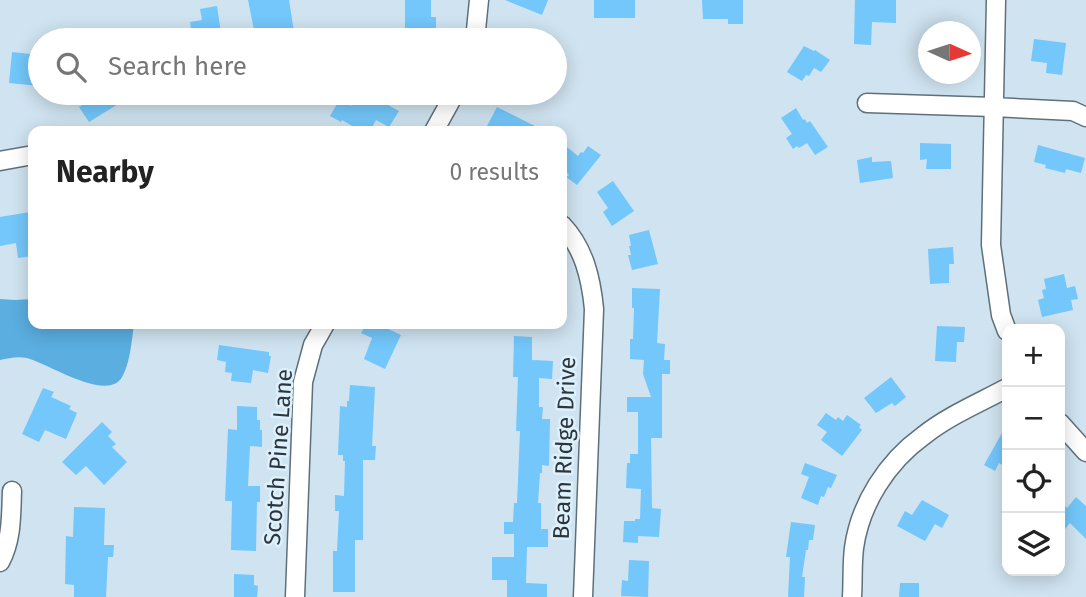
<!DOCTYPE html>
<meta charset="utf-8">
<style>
body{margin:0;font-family:"Fira Sans",sans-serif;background:#f2f2f2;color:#222}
.controls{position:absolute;right:21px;bottom:21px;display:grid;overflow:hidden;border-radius:14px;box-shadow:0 4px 18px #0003}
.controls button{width:63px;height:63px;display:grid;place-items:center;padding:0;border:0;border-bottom:2px solid #e0e0e0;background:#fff;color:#222;font:35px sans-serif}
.compass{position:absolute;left:918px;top:21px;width:63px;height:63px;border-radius:50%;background:#fff;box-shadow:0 4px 18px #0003;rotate:93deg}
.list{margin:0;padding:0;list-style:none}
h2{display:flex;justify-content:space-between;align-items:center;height:91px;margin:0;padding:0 28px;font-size:30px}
h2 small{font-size:23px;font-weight:400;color:#767676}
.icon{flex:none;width:38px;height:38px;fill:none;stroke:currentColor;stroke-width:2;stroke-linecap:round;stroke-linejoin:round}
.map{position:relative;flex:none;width:1086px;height:597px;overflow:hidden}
.search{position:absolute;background:#fff;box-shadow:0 4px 18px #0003;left:28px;top:28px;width:539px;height:77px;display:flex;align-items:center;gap:18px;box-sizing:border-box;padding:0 24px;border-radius:38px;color:#767676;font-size:26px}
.panel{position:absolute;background:#fff;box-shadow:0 4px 18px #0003;left:28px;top:126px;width:539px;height:203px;border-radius:14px}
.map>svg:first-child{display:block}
</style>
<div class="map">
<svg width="1086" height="597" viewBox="0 0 1086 597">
<rect width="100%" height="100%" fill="#cfe3f0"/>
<path fill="#5aaee0" d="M0 299 15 300 33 299V324H134C132 339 130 364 122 377 108 403 47 363 27 358 17 356 9 358 0 360Z"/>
<path fill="#73c7fa" d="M248 0H289L294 32 269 37 270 40H256Z
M405 0H431V17H436V35H405Z
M505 0H548L542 15Z
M594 0H635V18H594Z
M702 0H743V24H728V19H703Z
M855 0H896V23L872 22 871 45 854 44Z
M217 6 222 40H193L190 22 202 20 200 9Z
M1034 39 1066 43 1062 75 1046 73 1047 63 1031 61Z
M804 46 814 51 815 50 830 60 821 72 814 68 809 76 806 75 802 81 787 72Z
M12 52 40 55V86L9 83Z
M84 93H136L89 122 79 107 89 101Z
M358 93H366L399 111 389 127 376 120 370 131H361L342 120 341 122 330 116 340 99 351 106Z
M497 107 545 131H497L487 126Z
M796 108 803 120 805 119 807 123 810 121 828 147 815 155 807 143 799 148 797 146 793 149 786 138 792 134 781 118Z
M562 143 578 156 581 152 583 153 588 146 601 155 577 185 566 177 569 175 566 172 567 170 562 166Z
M920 143 951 144V169H926L927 159 920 160Z
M1038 145 1085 158 1081 173 1066 169 1065 173 1045 168 1046 165 1034 162Z
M872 157V162L891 161 893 178 860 183 857 160Z
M613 181 634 211 612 226 603 212 608 208 597 192Z
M30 212 33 231V256L18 258 16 243 0 246V217Z
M649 230 658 264 632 270 628 255H631L629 246H631L629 235Z
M953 247 954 264H949V283L930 284 928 249Z
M1064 274 1067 288 1075 286 1078 299 1071 300 1073 310 1042 317 1038 300 1044 298 1042 290 1046 289 1044 279Z
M632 288 660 289 657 343 665 344 664 360H670V374H662V438H651L652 508 661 509 659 537 638 536V543L623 542 624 521H635V519H640L641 489 626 488 627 463H630V454H638V412H627V397H651L643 374 644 360 630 359V339H633L634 308H632Z
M366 324H378L401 335 385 369 364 359 372 338 361 333Z
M937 326 965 327 964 342H957L956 362 935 361Z
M514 336 532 337V360L553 361 552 379 539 378V407H543L542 419H550L549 466 542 465V473H540L538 503H541V529H548V547H527L526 583 547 584V597H507V580H492V557H514V534H504V522H513L514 503H517L520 431H516L518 377H513Z
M219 345 269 352V356H271L268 373 253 370 251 383 231 381 232 373 225 372 226 362 217 360Z
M891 377 906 397 895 406 892 403 876 413 864 398Z
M350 385 375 387 372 446H376L375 460H363V540H355V592H333V551H337L339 511H335V495L344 496 345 461H343V455H338L340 406 347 407V401H349Z
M43 388 54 392 51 397 71 406 69 409 77 413 66 439 45 430 39 442 22 434Z
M237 406 257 407V420H260V430H262V447L250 446 248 486H260V502H257L256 551 231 550 232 501H225L228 429 237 430Z
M826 413 836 420 838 417 843 421 847 415 861 425 859 427 862 430 842 456 821 440 827 432 817 425Z
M102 422 112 432 108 436 116 444 112 447 127 462 104 485 86 466 76 475 62 462Z
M1007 424V468L999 463 995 471 984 465Z
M805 463 837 475 831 488 828 487 824 497 821 496 818 505 801 498 809 477 801 474Z
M1076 497 1086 506V539L1070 523 1060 535V512L1065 506 1067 508Z
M922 500 949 515 942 528 935 524 925 541 897 526 905 511 912 515Z
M74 507 105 508 104 545H114L113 557H108L106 597H74V585L65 584 66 536 73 537Z
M791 522 815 525 813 540H809L808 550H806L802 577H805L804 597H788L790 557H786Z
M629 560 649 561 648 597 621 596 622 580 628 581Z
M234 574 254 575V585L258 586 257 597H234Z
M900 583H919V597H899Z"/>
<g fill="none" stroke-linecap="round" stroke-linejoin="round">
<g stroke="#5f707b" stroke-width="21">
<path id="minor" d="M996 0 991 245 1001 315 1007 331
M475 40 479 0
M867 103 993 107 1073 111 1086 117
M434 131 455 93
M0 161 33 155
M562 225C584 248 591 278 594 309L583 597
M1060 423 1086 452
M0 562C12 540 11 516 12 491
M295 597 303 382 313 345 325 324
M852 597C853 581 852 564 854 548 860 504 887 462 923 436 948 416 979 403 1007 388"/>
</g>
<use href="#minor" stroke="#fff" stroke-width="18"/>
</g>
<g text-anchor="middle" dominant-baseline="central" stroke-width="5" stroke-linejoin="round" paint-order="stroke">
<g font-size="23" fill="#2e353a" stroke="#dcf0fd">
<text transform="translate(564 448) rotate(-88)">Beam Ridge Drive</text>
<text transform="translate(278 457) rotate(-86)">Scotch Pine Lane</text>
</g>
</g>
</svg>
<div class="controls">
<button>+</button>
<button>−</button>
<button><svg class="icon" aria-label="locate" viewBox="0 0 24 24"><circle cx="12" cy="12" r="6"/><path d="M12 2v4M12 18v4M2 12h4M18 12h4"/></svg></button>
<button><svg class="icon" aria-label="layers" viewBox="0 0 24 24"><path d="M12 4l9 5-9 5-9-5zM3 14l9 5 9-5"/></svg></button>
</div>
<svg class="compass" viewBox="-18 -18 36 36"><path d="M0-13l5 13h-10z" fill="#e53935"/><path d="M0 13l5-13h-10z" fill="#767676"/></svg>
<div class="search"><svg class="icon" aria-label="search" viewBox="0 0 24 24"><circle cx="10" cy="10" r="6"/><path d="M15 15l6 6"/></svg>Search here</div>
<section class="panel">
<h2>Nearby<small>0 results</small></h2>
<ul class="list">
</ul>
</section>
</div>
